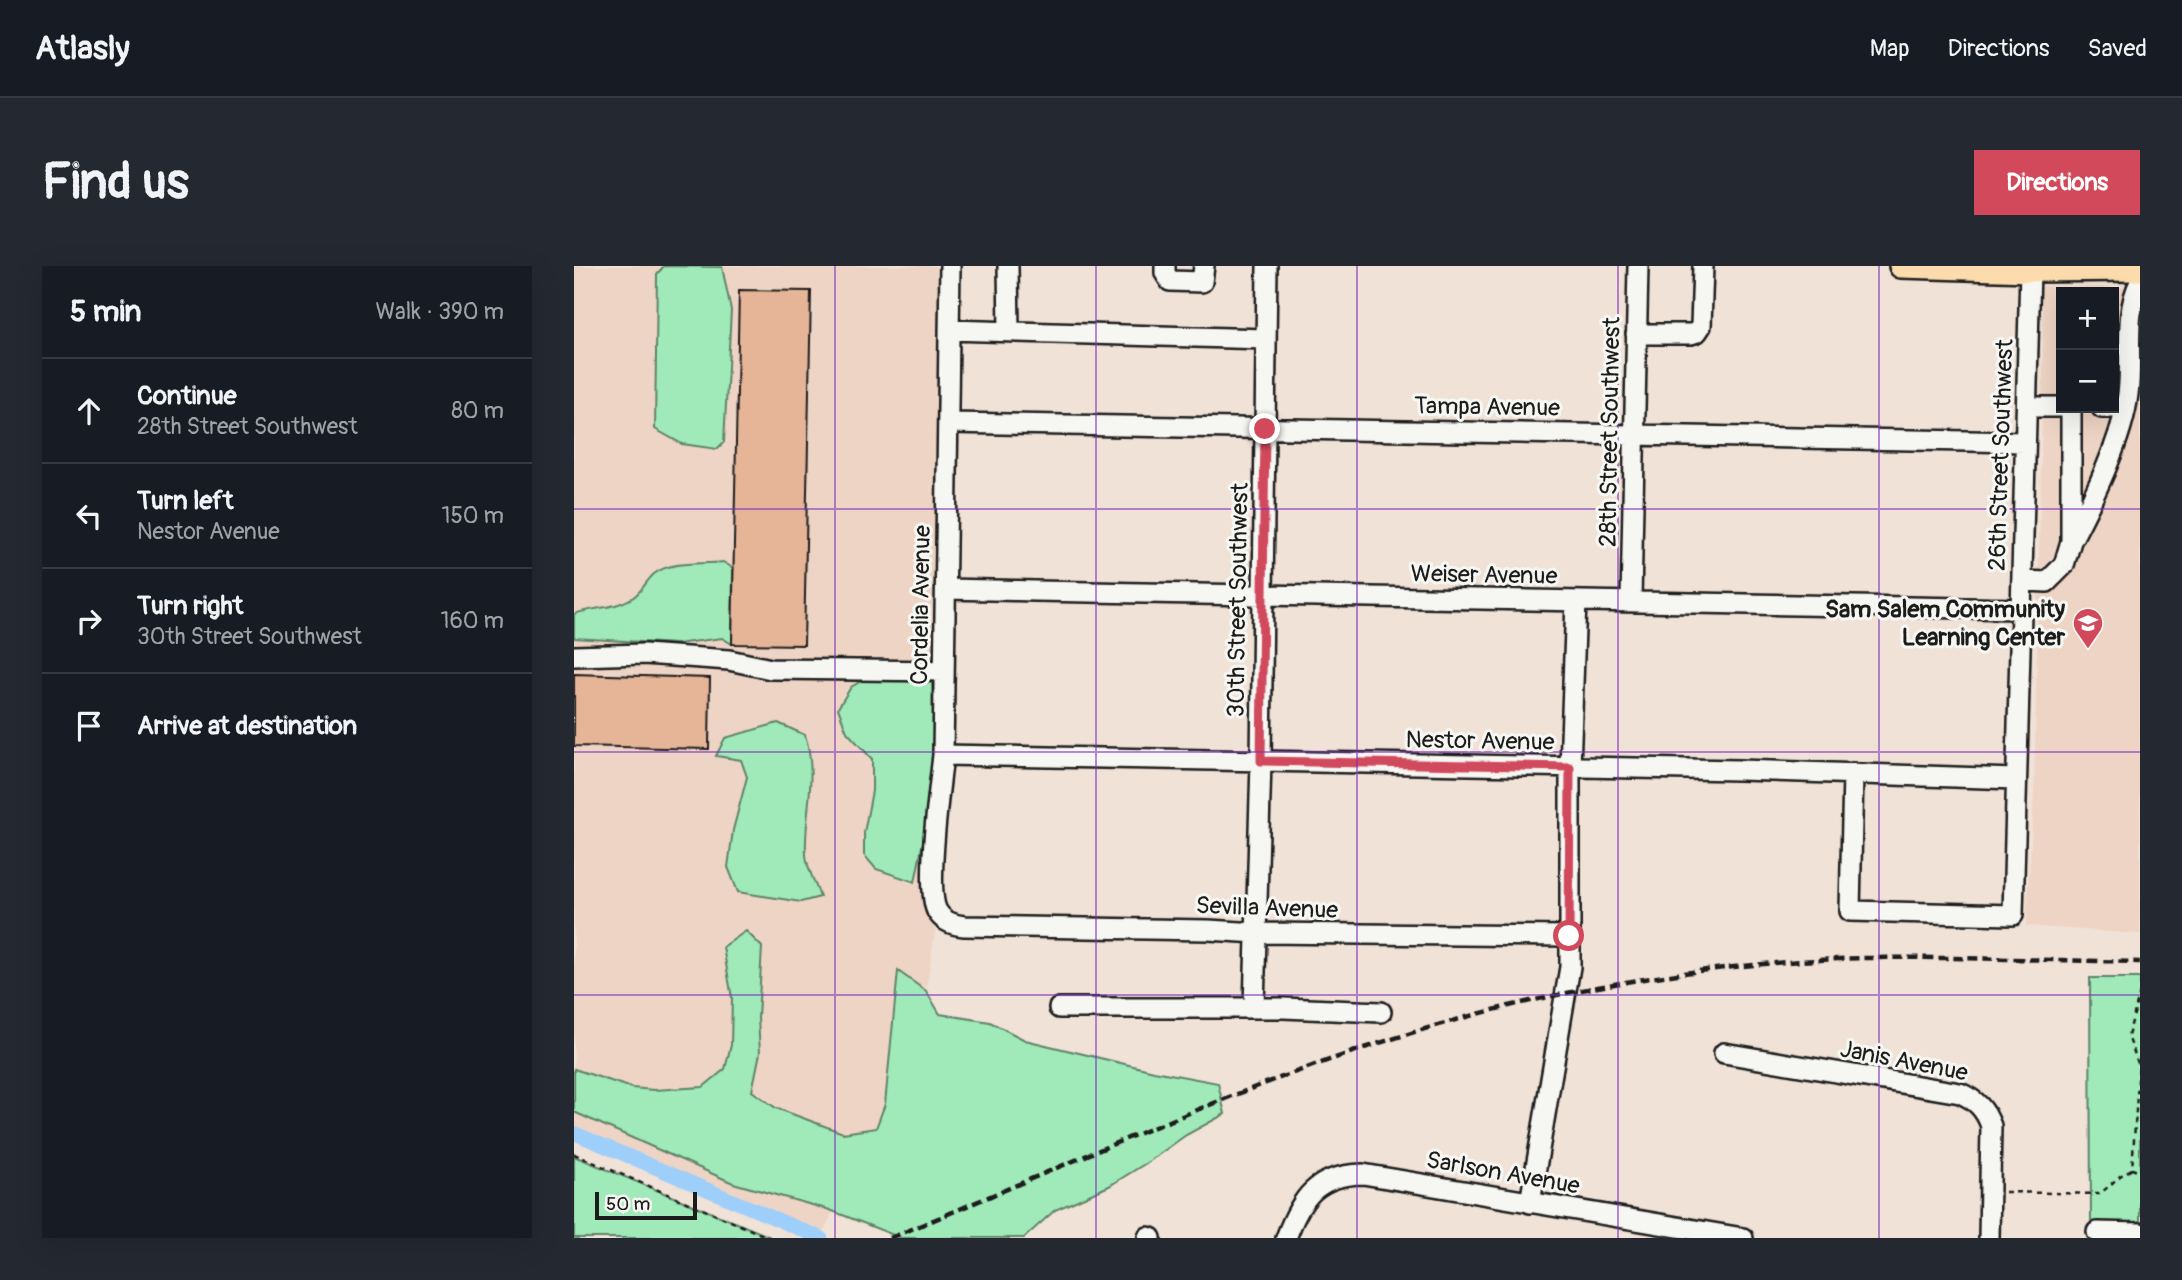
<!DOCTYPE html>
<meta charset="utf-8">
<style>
body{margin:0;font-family:Pangolin,sans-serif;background:#242831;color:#f1f3f6}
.controls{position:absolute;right:21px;top:21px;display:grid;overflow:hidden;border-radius:0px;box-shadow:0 7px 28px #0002}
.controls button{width:63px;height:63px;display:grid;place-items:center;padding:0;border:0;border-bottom:2px solid #363941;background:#171b24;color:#f1f3f6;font:35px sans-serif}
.scale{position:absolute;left:21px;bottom:18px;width:102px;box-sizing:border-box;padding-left:7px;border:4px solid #1c1c1c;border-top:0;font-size:19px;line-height:24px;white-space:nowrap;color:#1c1c1c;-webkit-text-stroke:5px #f6f6f2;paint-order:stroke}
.stop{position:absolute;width:21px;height:21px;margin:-16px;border:5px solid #d1495b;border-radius:50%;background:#fff}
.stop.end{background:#d1495b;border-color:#fff;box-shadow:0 2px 7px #0008}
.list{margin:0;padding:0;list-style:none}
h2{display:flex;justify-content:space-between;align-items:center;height:91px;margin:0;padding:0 28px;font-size:30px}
h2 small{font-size:23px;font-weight:400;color:#9ea1a6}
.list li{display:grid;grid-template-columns:46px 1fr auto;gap:21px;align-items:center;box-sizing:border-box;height:105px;padding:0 28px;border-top:2px solid #363941}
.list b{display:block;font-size:26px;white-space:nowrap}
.list p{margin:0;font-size:23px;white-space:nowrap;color:#9ea1a6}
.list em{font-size:23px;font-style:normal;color:#9ea1a6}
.icon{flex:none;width:38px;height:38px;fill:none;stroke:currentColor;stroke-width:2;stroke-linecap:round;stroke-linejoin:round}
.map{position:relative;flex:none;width:1566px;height:972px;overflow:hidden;border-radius:0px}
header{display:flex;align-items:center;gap:42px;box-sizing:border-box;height:98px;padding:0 35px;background:#171b24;border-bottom:2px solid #363941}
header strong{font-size:33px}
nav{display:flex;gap:38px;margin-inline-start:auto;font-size:24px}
.intro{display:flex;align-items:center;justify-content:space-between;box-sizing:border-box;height:168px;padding:0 42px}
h1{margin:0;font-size:49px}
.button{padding:18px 32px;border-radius:0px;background:#d1495b;color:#fff;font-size:24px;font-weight:700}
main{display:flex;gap:42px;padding:0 42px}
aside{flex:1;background:#171b24;border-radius:0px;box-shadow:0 7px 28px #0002}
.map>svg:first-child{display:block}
</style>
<header>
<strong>Atlasly</strong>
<nav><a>Map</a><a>Directions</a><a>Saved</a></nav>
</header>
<div class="intro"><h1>Find us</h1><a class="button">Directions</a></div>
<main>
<aside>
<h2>5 min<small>Walk · 390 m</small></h2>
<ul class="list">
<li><svg class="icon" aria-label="ahead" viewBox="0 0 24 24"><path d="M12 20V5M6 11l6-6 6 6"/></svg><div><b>Continue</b><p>28th Street Southwest</p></div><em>80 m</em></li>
<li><svg class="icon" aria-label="left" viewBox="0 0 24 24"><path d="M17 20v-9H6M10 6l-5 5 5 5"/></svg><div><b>Turn left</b><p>Nestor Avenue</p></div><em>150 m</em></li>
<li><svg class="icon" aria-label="right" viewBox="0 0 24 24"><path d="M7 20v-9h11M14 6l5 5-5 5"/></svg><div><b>Turn right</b><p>30th Street Southwest</p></div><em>160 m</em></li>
<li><svg class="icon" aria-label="arrive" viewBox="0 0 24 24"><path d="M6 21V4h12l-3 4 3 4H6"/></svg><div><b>Arrive at destination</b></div></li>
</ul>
</aside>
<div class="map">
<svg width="1566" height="972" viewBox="0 0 1566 972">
<rect width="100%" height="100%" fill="#f1e2d7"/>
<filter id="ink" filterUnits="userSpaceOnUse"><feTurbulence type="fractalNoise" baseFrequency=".0143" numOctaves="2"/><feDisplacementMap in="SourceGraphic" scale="14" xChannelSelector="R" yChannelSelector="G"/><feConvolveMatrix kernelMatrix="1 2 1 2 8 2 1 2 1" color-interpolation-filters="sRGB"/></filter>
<g filter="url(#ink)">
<path fill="#eed4c4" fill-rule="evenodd" d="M0 0H376L364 647 352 725 324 706 311 838 302 862 246 972 0 867Z
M1468 20 1566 22V668L1452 660 1460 528 1469 96ZM1487 26H1540V142H1487Z"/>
<path fill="#a0eab9" stroke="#5e836a" stroke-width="2" d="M90 0 148 1 157 44 150 176 143 183 108 178 81 163 83 8Z
M149 296 159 302 158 378 148 372 102 378 0 372V348C19 341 40 343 58 332 67 327 72 315 80 308 99 294 126 299 149 296Z
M293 412 358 417 361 516 341 616 302 603 290 589V567L298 525V493L273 466 264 442 277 421Z
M204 457 231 469C244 507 230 549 232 589 233 603 242 618 246 631L227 636 164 626 154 601 159 564 173 511 167 494 142 490 151 472Z
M172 665 188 681 184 752 186 787 178 825 202 842 269 867 302 862 311 838 324 705 352 725 366 748 416 756 451 774 580 805 644 817 651 848 612 869 577 894 535 920 481 944 450 972H327L256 944 159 917 0 846V803L58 822 80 824 129 821 151 803 157 779 158 732 149 681Z
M1516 712H1566V959L1517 958Z
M0 890 187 967 198 972H0Z"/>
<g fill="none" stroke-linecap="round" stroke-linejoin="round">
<path stroke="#9ecefa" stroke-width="14" d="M0 867 247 972"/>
</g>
<path fill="#e6b497" stroke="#1c1c1c" stroke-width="2" d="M165 24 237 25 230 379 158 378Z
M0 408 136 412 135 483 0 480Z"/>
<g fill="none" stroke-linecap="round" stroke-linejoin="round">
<g stroke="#1c1c1c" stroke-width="24">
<path id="minor" d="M376 0 369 489C366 519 351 622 363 645 369 656 379 659 390 660L634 664 684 667 995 670
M434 0 435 65
M591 0V7L596 15 628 16 630 0
M375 64 692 73
M1062 68H1117L1123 66 1127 60 1129 0
M1453 141H1487
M1528 142H1551
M374 157 1451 176
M1497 275C1518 235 1549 173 1554 128 1559 92 1549 49 1566 16
M1448 315 1473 316 1490 299 1497 275V142
M372 323C730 331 1088 334 1447 343
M1057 334 1064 0
M0 390 70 388 155 394 197 403 370 405
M369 489 1165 504 1442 513
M1279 507 1276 645 1439 649 1456 4
M680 741 687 495 693 0
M485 742H709L807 746
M1150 787 1386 827C1402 834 1411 843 1417 860L1415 972
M956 937 996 701V501L1002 335
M1523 966 1566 967
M574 971 577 972
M712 972C727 932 742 909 789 908L1169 972"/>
</g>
<g stroke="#1c1c1c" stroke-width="28">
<path id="major" d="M1327 0 1456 4 1566 3"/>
</g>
<path stroke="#1c1c1c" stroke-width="2.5" stroke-dasharray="5 5" stroke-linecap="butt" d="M1566 726 1554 770 1565 800 1558 903 1566 906
M0 888 196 972
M1431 926 1526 928 1546 910 1558 903"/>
<use href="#minor" stroke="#f6f6f2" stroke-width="19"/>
<use href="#major" stroke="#fcdcac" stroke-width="23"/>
<path stroke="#1c1c1c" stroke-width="4.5" stroke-dasharray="10 5" stroke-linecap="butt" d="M316 972C509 893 699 803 900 749 1023 716 1165 695 1293 692 1384 691 1475 694 1566 696"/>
</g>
</g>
<g fill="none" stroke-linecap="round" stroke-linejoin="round" filter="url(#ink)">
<path stroke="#d1495b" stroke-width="9" d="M691 163 687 495 996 501 995 670"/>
</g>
<path fill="none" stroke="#7b2cbf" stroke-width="2" stroke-opacity="0.55" d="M261 0V972M522 0V972M783 0V972M1044 0V972M1305 0V972M0 243H1566M0 486H1566M0 729H1566"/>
<defs>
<g id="school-pin" transform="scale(1.575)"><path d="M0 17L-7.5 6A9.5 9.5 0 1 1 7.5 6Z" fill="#d1495b" stroke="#f6f6f2"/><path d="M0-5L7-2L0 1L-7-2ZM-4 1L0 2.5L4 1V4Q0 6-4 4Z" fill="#fff"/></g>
</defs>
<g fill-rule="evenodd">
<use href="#school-pin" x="1514" y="357"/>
</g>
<g text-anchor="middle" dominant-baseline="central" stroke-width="6" stroke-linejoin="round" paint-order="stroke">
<g font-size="24" fill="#1c1c1c" stroke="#f6f6f2">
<text transform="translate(913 141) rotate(1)">Tampa Avenue</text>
<text transform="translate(1036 166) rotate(-89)">28th Street Southwest</text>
<text transform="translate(1427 189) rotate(-88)">26th Street Southwest</text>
<text transform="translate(910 309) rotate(1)">Weiser Avenue</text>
<text transform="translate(664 334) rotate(-89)">30th Street Southwest</text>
<text transform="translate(347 339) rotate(-89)">Cordelia Avenue</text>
<text transform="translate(906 475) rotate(1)">Nestor Avenue</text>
<text transform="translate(693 642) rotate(2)">Sevilla Avenue</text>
<text transform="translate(1330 795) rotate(11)">Janis Avenue</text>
<text transform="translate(929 907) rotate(10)">Sarlson Avenue</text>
</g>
<g font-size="24" font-weight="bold" fill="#1c1c1c" stroke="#f6f6f2" text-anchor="end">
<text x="1491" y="343">Sam Salem Community<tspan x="1491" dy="28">Learning Center</tspan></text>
</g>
</g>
</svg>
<div class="controls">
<button>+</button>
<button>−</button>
</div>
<div class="scale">50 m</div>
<div class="stop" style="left:995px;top:670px"></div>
<div class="stop end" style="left:691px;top:163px"></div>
</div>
</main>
